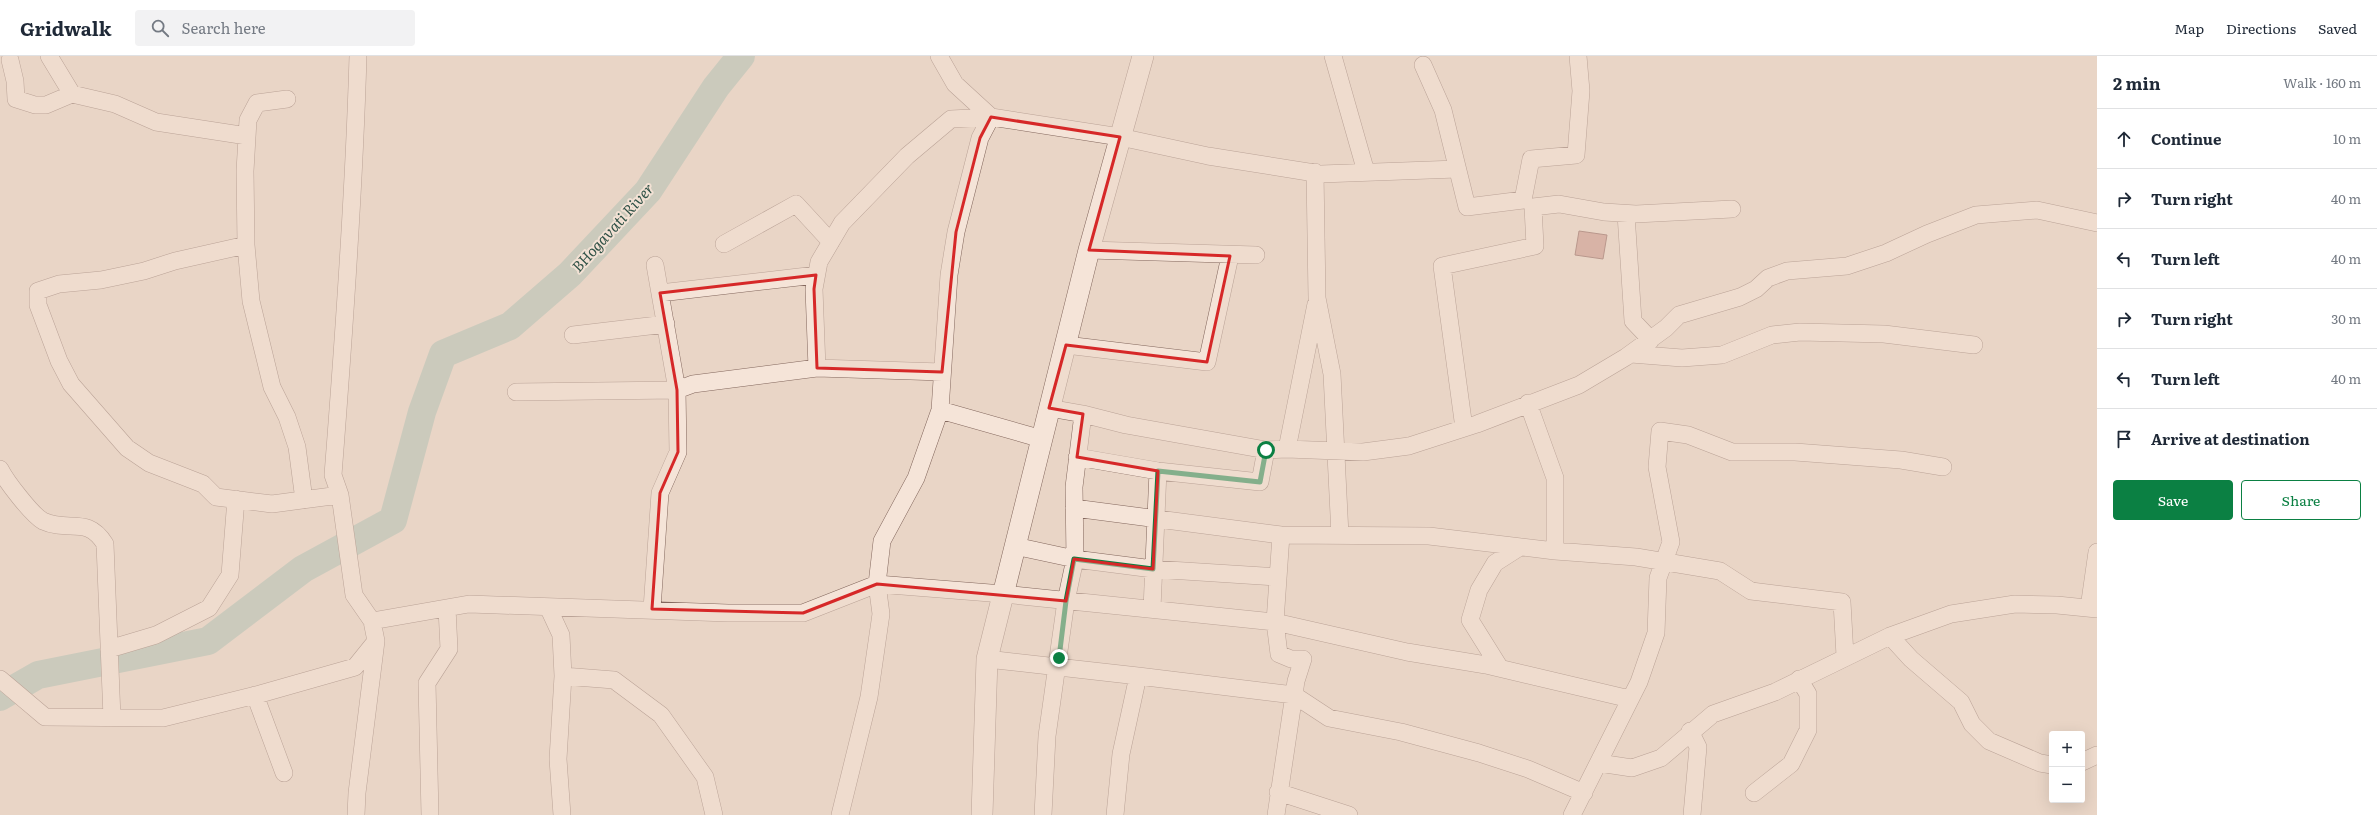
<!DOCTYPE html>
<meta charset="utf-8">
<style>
body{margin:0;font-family:Literata,serif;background:#f2f2f3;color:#1f2937}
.controls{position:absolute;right:12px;bottom:12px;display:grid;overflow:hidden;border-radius:4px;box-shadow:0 4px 16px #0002}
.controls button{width:36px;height:36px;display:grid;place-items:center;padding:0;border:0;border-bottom:1px solid #e0e1e3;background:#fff;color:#1f2937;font:20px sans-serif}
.stop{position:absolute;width:12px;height:12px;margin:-9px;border:3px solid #0b8043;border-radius:50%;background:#fff}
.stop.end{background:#0b8043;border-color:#fff;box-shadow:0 1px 4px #0008}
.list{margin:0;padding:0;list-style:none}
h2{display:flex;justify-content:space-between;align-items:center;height:52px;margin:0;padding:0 16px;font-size:17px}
h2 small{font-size:13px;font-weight:400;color:#747a83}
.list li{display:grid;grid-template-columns:26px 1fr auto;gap:12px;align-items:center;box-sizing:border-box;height:60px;padding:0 16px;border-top:1px solid #e0e1e3}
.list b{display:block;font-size:15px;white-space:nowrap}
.list em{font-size:13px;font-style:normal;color:#747a83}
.actions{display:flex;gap:8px;padding:12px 16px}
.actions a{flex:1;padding:9px 0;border:1px solid #0b8043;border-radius:4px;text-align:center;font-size:14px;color:#0b8043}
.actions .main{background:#0b8043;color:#fff}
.icon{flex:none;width:22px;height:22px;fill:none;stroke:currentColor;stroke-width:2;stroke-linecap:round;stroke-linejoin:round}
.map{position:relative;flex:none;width:2097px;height:759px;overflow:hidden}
header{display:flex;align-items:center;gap:24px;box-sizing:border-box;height:56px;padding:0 20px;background:#fff;border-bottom:1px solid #e0e1e3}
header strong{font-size:19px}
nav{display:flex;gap:22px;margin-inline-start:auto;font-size:14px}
.search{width:280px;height:36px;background:#f2f2f3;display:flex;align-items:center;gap:10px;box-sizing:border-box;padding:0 14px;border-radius:4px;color:#747a83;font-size:15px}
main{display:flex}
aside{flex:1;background:#fff}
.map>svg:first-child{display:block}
</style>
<header>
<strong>Gridwalk</strong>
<div class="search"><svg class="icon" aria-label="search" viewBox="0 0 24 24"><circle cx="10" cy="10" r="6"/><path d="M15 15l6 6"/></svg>Search here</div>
<nav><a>Map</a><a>Directions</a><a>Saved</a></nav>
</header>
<main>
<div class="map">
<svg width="2097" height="759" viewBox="0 0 2097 759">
<rect width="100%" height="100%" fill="#e9d5c6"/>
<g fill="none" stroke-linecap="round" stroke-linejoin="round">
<path stroke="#a7bdb0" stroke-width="28" d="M0 641 38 619 208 585 303 513 393 464 422 356 443 298 510 270 570 218 648 135 716 31 741 0"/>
</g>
<path fill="#c4897f" stroke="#7f4d46" d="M1579 175 1607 179 1603 203 1575 199Z"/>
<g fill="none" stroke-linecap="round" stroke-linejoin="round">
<g stroke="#83675d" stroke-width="18">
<path id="minor" d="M49 0 72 38
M939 0 955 28 991 61
M1333 0 1366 116
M10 4 15 25 16 43 35 49H46L72 38 115 48 156 66 247 80
M1423 9 1443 54 1467 151 1523 144 1531 103 1576 99 1581 35 1578 0
M287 43 257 47 248 64 245 115 246 189 251 245 272 331 287 361 297 391 304 444
M1315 116 1317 242 1332 318 1340 479
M1626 158 1633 265 1651 284
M724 188 796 148 831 186
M246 189 175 205 144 215 101 224 59 228 38 235V249L59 305 71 328 127 392 149 407 203 428 216 441 272 448 340 439
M1089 194 1256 199
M660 237 816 219
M573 279 666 268
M1066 289 1207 306 1230 200
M1631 298 1682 302 1722 299 1772 279 1800 276 1884 278 1974 289
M942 316 817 312 814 233 819 206 842 167 907 100 951 63 991 61
M516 336 677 334 655 209
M1528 347 1555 422V495
M940 354 1042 383
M1083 358 1126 369 1266 394 1287 393 1363 396 1409 390 1477 368 1579 329 1626 301 1666 272 1679 259 1740 241 1756 233 1768 222 1787 215 1847 210 1886 197 1927 178 1976 159 2037 154 2097 167
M1464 372 1442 210 1535 190 1533 151 1559 148 1604 156 1636 158 1732 153
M1287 393 1316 248
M1077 401 1158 415 1260 426 1266 394
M0 413C6 425 32 459 43 465 69 477 87 459 105 488L112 662
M1074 452 1281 479 1429 480 1555 495 1636 501 1720 515 1751 535 1842 546 1845 600
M1281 479 1275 566 1407 596 1486 609 1630 643
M1015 490 1075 503 1153 513 1278 521
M548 551 561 579 563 620 614 624 661 659 705 721 714 759
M2089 552 2097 496
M652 553 660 437 678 396 677 334 693 328 817 312
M1152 553 1158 415
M372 565 469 548 728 557H803L877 528 882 485 916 422 940 354 949 219 956 176 980 82 991 61 1120 81 1208 100 1321 118 1457 113
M1890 580 1911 603 1961 646 1972 668 1989 685 2040 707 2052 709
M109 593 156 579 209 552 230 519 236 443
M987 603 1138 620 1121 698 1115 759
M1500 612 1470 564 1479 534 1495 507 1520 491
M1138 620 1294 639 1329 662 1401 676 1479 697 1528 713 1584 737
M0 623 45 661 163 662 260 638 355 611 376 585
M255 639 284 717
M1690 675 1698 691 1692 759
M2082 706 2097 699
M1599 707 1632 712 1661 702 1713 658 1775 636 1890 580 1951 558 2015 548 2057 549 2097 553
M1278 736 1349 759
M1754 737 1791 708 1808 674V638L1799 623
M356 759 357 737 376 585 372 565 354 539 340 439 333 419C344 279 354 140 358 0
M430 759 427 627 449 593 447 552
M562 759 558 703 563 620
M840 759 869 641 881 558 877 528 1003 538 1275 566 1279 598 1291 603H1303L1296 625 1276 759
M1043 759 1047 680 1066 545 1075 503 1074 431 1083 358 1049 352
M1572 759 1639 626 1656 577 1658 522 1671 486 1657 411 1660 375 1688 379 1732 396H1795L1901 404 1943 411"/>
</g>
<g stroke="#83675d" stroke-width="22">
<path id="tertiary" d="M982 759 987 603 1089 194 1143 0"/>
</g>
<use href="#minor" stroke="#f5e4d8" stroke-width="17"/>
<use href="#tertiary" stroke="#f5e4d8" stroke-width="21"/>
</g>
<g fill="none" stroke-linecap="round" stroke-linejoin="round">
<path stroke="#0b8043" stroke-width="5" d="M1059 602 1066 545 1074 503 1153 513 1158 415 1260 426 1266 394"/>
</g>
<path d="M0 0H2097V759H0ZM991 61 1120 81 1089 194 1230 200 1207 306 1066 289 1049 352 1083 358 1077 401 1158 415 1153 513 1074 503 1066 545 877 528 803 557 652 553 660 437 678 396 677 334 660 237 816 219 814 233 817 312 942 316 956 176 980 82Z" fill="#e9d5c6" fill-opacity=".55" fill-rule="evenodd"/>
<path fill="none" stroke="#d62828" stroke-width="3" stroke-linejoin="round" d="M991 61 1120 81 1089 194 1230 200 1207 306 1066 289 1049 352 1083 358 1077 401 1158 415 1153 513 1074 503 1066 545 877 528 803 557 652 553 660 437 678 396 677 334 660 237 816 219 814 233 817 312 942 316 956 176 980 82Z"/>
<g text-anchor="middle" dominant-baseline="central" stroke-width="4" stroke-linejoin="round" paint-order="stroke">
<g font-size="15" font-style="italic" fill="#305247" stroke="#f2e1d4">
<text transform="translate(612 171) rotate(-48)">BHogavati River</text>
</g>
</g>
</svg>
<div class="controls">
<button>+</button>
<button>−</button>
</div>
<div class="stop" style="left:1266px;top:394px"></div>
<div class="stop end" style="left:1059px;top:602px"></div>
</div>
<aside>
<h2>2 min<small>Walk · 160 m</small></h2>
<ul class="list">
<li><svg class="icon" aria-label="ahead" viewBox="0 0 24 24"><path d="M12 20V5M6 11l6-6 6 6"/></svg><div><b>Continue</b></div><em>10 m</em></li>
<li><svg class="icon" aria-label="right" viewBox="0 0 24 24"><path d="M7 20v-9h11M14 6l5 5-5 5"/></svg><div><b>Turn right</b></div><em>40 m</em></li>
<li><svg class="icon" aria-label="left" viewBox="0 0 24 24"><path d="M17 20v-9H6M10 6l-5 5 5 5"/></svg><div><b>Turn left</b></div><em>40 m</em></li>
<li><svg class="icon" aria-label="right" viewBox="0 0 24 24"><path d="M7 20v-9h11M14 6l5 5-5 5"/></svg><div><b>Turn right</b></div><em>30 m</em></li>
<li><svg class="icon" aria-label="left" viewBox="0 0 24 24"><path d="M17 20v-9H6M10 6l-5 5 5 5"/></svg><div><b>Turn left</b></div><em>40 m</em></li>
<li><svg class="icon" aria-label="arrive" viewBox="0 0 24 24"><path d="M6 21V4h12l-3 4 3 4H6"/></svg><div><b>Arrive at destination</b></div></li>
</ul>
<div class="actions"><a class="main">Save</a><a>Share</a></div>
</aside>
</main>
